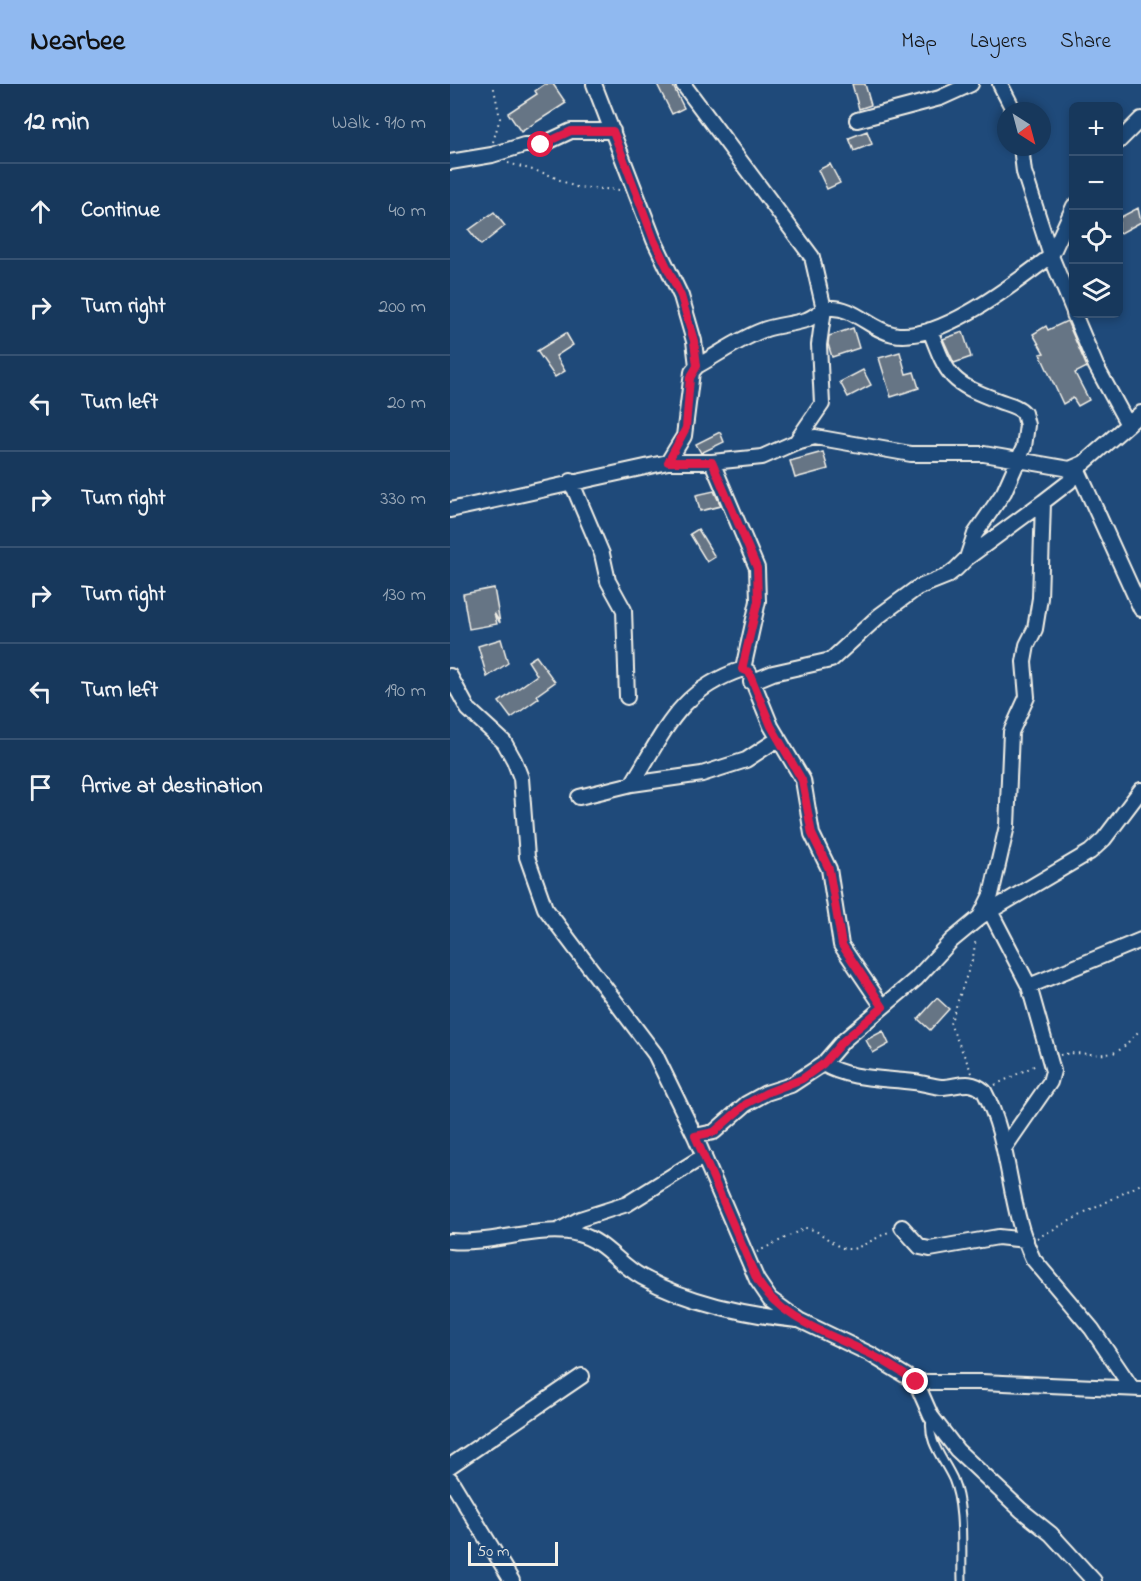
<!DOCTYPE html>
<meta charset="utf-8">
<style>
body{margin:0;font-family:"Indie Flower",sans-serif;background:#244365;color:#f1f3f6}
.controls{position:absolute;right:18px;top:18px;display:grid;overflow:hidden;border-radius:9px;box-shadow:0 3px 9px #0003}
.controls button{width:54px;height:54px;display:grid;place-items:center;padding:0;border:0;border-bottom:2px solid #365272;background:#17385c;color:#f1f3f6;font:30px sans-serif}
.compass{position:absolute;left:547px;top:18px;width:54px;height:54px;border-radius:50%;background:#17385c;box-shadow:0 3px 9px #0003;rotate:144deg}
.scale{position:absolute;left:18px;bottom:15px;width:90px;box-sizing:border-box;padding-left:6px;border:3px solid #f4f1e8;border-top:0;font-size:16px;line-height:21px;white-space:nowrap;color:#f4f1e8;-webkit-text-stroke:4px #1f4a7a;paint-order:stroke}
.stop{position:absolute;width:18px;height:18px;margin:-14px;border:4px solid #e11d48;border-radius:50%;background:#fff}
.stop.end{background:#e11d48;border-color:#fff;box-shadow:0 2px 6px #0008}
.list{margin:0;padding:0;list-style:none}
h2{display:flex;justify-content:space-between;align-items:center;height:78px;margin:0;padding:0 24px;font-size:26px}
h2 small{font-size:20px;font-weight:400;color:#9eacbb}
.list li{display:grid;grid-template-columns:39px 1fr auto;gap:18px;align-items:center;box-sizing:border-box;height:96px;padding:0 24px;border-top:2px solid #365272}
.list b{display:block;font-size:22px;white-space:nowrap}
.list em{font-size:20px;font-style:normal;color:#9eacbb}
.icon{flex:none;width:33px;height:33px;fill:none;stroke:currentColor;stroke-width:2;stroke-linecap:round;stroke-linejoin:round}
.map{position:relative;flex:none;width:691px;height:1497px;overflow:hidden}
header{display:flex;align-items:center;gap:36px;box-sizing:border-box;height:84px;padding:0 30px;background:#90b9f0;color:#111}
header strong{font-size:28px}
nav{display:flex;gap:33px;margin-inline-start:auto;font-size:21px}
main{display:flex}
aside{flex:1;background:#17385c}
.map>svg:first-child{display:block}
</style>
<header>
<strong>Nearbee</strong>
<nav><a>Map</a><a>Layers</a><a>Share</a></nav>
</header>
<main>
<aside>
<h2>12 min<small>Walk · 910 m</small></h2>
<ul class="list">
<li><svg class="icon" aria-label="ahead" viewBox="0 0 24 24"><path d="M12 20V5M6 11l6-6 6 6"/></svg><div><b>Continue</b></div><em>40 m</em></li>
<li><svg class="icon" aria-label="right" viewBox="0 0 24 24"><path d="M7 20v-9h11M14 6l5 5-5 5"/></svg><div><b>Turn right</b></div><em>200 m</em></li>
<li><svg class="icon" aria-label="left" viewBox="0 0 24 24"><path d="M17 20v-9H6M10 6l-5 5 5 5"/></svg><div><b>Turn left</b></div><em>20 m</em></li>
<li><svg class="icon" aria-label="right" viewBox="0 0 24 24"><path d="M7 20v-9h11M14 6l5 5-5 5"/></svg><div><b>Turn right</b></div><em>330 m</em></li>
<li><svg class="icon" aria-label="right" viewBox="0 0 24 24"><path d="M7 20v-9h11M14 6l5 5-5 5"/></svg><div><b>Turn right</b></div><em>130 m</em></li>
<li><svg class="icon" aria-label="left" viewBox="0 0 24 24"><path d="M17 20v-9H6M10 6l-5 5 5 5"/></svg><div><b>Turn left</b></div><em>190 m</em></li>
<li><svg class="icon" aria-label="arrive" viewBox="0 0 24 24"><path d="M6 21V4h12l-3 4 3 4H6"/></svg><div><b>Arrive at destination</b></div></li>
</ul>
</aside>
<div class="map">
<svg width="691" height="1497" viewBox="0 0 691 1497">
<rect width="100%" height="100%" fill="#1f4a7a"/>
<filter id="ink" filterUnits="userSpaceOnUse"><feTurbulence type="fractalNoise" baseFrequency=".0167" numOctaves="2"/><feDisplacementMap in="SourceGraphic" scale="12" xChannelSelector="R" yChannelSelector="G"/><feConvolveMatrix kernelMatrix="1 2 1 2 8 2 1 2 1" color-interpolation-filters="sRGB"/></filter>
<g filter="url(#ink)">
<path fill="#667485" stroke="#f4f1e8" stroke-width="1.5" d="M95 0H103L116 19 71 48 58 29 87 10 85 7Z
M207 0H222L234 24 222 30Z
M402 0H415L421 21 409 25Z
M417 47 422 60 404 67 399 54Z
M380 80 390 99 377 105 368 86Z
M688 124 691 138 669 150V134Z
M44 128 55 142 31 161 19 146Z
M617 237 637 283 625 289 639 316 628 322 623 314 613 320 590 270 594 269 583 250 596 242 598 246Z
M403 244 409 264 382 273 378 260 379 252Z
M513 248 521 273 504 279 493 255Z
M116 249 123 261 106 272 115 287 105 293 87 267Z
M450 268 456 290 464 288 469 304 441 313 429 274Z
M413 286 421 301 398 313 390 298Z
M270 348 274 358 251 369 246 360Z
M373 368 378 385 345 394 340 377Z
M264 407 271 422 250 427 246 411Z
M248 445 265 473 257 478 240 450Z
M44 504 50 539 44 529 47 540 19 545 13 510Z
M51 555 58 579 37 593 28 562Z
M86 572 105 598 87 611 89 614 61 634 49 618 87 591 78 577Z
M487 914 499 925 480 946 468 935Z
M433 947 439 960 423 969 416 956Z"/>
<g fill="none" stroke-linecap="round" stroke-linejoin="round">
<g stroke="#f4f1e8" stroke-width="11">
<path id="lane" d="M481 1335C477 1358 494 1375 503 1395 515 1424 511 1465 512 1497"/>
</g>
<g stroke="#f4f1e8" stroke-width="18">
<path id="street" d="M144 0 204 156 231 212 244 257 247 282
M233 0 362 173 374 225 369 261 372 320 346 358
M550 0 564 27
M407 36 490 14 521 0
M668 58 691 35
M0 78 42 71 74 61H91L121 47H163
M624 122 601 172 624 228
M624 230 646 282 677 339
M218 378 234 352 242 288 247 282C269 270 292 253 316 245 329 241 343 240 356 236 365 233 371 225 380 224 403 222 421 246 443 250 488 260 566 198 601 172L574 88 571 63
M262 378 307 484 308 517 293 585
M627 384 691 525
M121 397 152 470 158 497 174 526 177 613
M0 426 218 378H262L312 373 346 358 365 353 461 370H534L620 385 634 379 691 329
M517 474 593 418
M0 592 18 625 54 658 64 676 71 694 77 773 95 824 205 970 245 1052 307 1196 320 1215 349 1236 420 1270 466 1298H532L691 1305
M301 598 323 589 381 576 429 532 467 504 497 492 506 485 517 474 525 450 554 408 574 363 577 341 574 329C568 322 557 320 549 317 501 299 498 294 480 246
M182 700C215 647 229 606 293 585L299 588 321 642 353 696 362 750 379 785 391 861 433 923
M129 713 182 700 252 690 296 676 328 655
M540 827 579 902 603 987 600 998 555 1063
M530 833 541 811 557 742 561 648 577 613 574 578 577 561 585 545 590 514 593 418 619 398 627 384
M579 902 691 856
M373 980C400 996 434 994 464 998 473 999 482 1002 491 1003 508 1003 519 994 534 1007 562 1060 557 1122 583 1175L642 1245 681 1303
M245 1052 264 1048 296 1020 316 1009 341 1001 373 980 393 957 466 895 501 857 530 833 640 768 654 755 691 706
M452 1143 470 1163 480 1165 548 1153 576 1156
M110 1146 130 1135 177 1120 254 1072
M0 1157C42 1161 91 1140 128 1150 155 1157 168 1180 192 1193 237 1218 296 1231 347 1236
M466 1298 481 1332 507 1366 571 1426 601 1450 644 1497
M0 1382 132 1292
M0 1395 62 1497"/>
</g>
<path stroke="#f4f1e8" stroke-width="2" stroke-dasharray="1.5 4.5" stroke-linecap="butt" d="M43 58 50 34 43 0
M58 79 97 90 125 103 170 106
M610 971C629 966 648 974 666 968 675 964 682 952 691 946
M522 989 500 940 523 873 526 854
M545 1001 588 980
M587 1154 691 1100
M307 1168 355 1144C373 1145 384 1167 402 1165 410 1164 431 1151 441 1147"/>
<use href="#lane" stroke="#1f4a7a" stroke-width="7"/>
<use href="#street" stroke="#1f4a7a" stroke-width="14"/>
</g>
</g>
<g fill="none" stroke-linecap="round" stroke-linejoin="round" filter="url(#ink)">
<path stroke="#e11d48" stroke-width="8" d="M91 61 121 47H163L204 156 231 212 244 257 247 282 240 294 236 344 218 378H262L307 484 308 517 292 585 299 588 321 642 352 696 362 750 379 785 392 861 433 923 393 957 373 980 352 995 316 1009 296 1020 264 1048 245 1052 307 1196C332 1236 378 1249 418 1269 435 1277 451 1288 466 1298"/>
</g>
</svg>
<div class="controls">
<button>+</button>
<button>−</button>
<button><svg class="icon" aria-label="locate" viewBox="0 0 24 24"><circle cx="12" cy="12" r="6"/><path d="M12 2v4M12 18v4M2 12h4M18 12h4"/></svg></button>
<button><svg class="icon" aria-label="layers" viewBox="0 0 24 24"><path d="M12 4l9 5-9 5-9-5zM3 14l9 5 9-5"/></svg></button>
</div>
<svg class="compass" viewBox="-18 -18 36 36"><path d="M0-13l5 13h-10z" fill="#e53935"/><path d="M0 13l5-13h-10z" fill="#9eacbb"/></svg>
<div class="scale">50 m</div>
<div class="stop" style="left:91px;top:61px"></div>
<div class="stop end" style="left:466px;top:1298px"></div>
</div>
</main>
